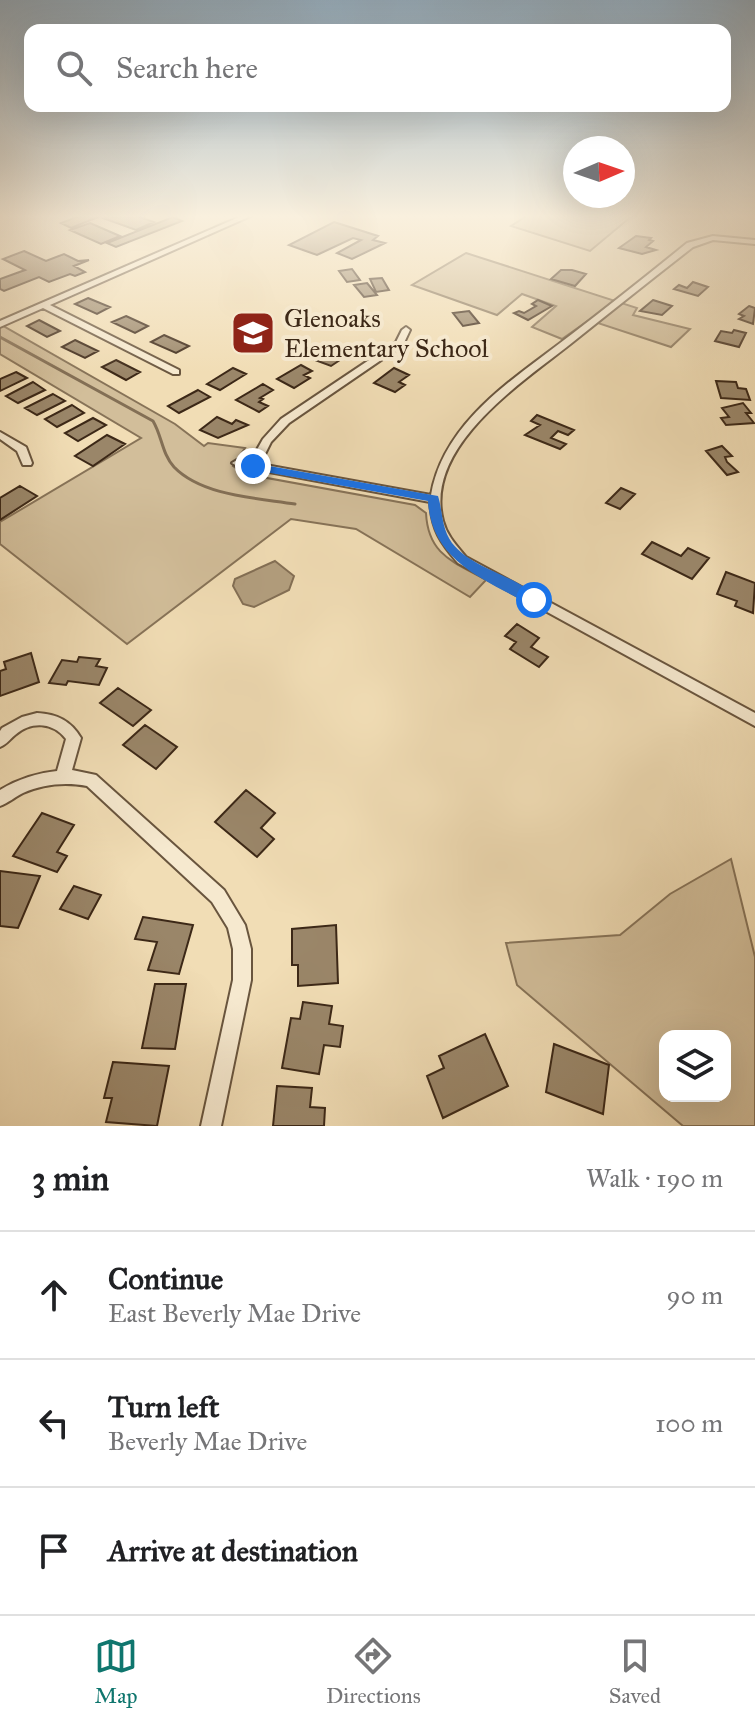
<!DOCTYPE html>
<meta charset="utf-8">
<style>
body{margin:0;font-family:"IM FELL Great Primer",serif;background:#f2f2f2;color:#202124}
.controls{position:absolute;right:24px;bottom:24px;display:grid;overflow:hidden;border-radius:16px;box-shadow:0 8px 32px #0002}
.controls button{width:72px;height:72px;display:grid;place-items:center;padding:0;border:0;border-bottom:2px solid #e0e0e0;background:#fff;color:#202124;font:40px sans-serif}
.compass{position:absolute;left:563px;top:136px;width:72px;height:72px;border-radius:50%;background:#fff;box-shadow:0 8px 32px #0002;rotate:88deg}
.stop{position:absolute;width:24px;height:24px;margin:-18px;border:6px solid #1a73e8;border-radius:50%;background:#fff}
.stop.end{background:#1a73e8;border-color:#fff;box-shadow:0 2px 8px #0008}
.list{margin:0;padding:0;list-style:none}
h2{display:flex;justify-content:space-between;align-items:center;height:104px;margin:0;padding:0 32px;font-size:34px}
h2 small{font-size:26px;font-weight:400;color:#757577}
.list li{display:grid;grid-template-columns:52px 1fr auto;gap:24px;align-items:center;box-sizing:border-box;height:128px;padding:0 32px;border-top:2px solid #e0e0e0}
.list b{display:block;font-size:30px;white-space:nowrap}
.list p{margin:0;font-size:26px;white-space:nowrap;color:#757577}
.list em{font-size:26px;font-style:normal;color:#757577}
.icon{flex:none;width:44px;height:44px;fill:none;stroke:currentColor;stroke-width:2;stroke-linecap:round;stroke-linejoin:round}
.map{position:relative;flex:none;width:755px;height:1126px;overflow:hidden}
.search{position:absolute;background:#fff;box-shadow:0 8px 32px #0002;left:24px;right:24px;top:24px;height:88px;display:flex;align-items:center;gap:20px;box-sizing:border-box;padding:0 28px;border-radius:16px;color:#757577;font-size:30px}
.sheet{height:488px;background:#fff}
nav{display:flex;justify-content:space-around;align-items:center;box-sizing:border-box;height:112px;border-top:2px solid #e0e0e0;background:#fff;font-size:22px;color:#757577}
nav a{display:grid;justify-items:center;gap:4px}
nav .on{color:#0f766e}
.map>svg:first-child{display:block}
</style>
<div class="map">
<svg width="755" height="1126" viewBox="0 0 755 1126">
<rect width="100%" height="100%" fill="#f1ddb5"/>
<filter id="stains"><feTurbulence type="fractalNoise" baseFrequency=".0025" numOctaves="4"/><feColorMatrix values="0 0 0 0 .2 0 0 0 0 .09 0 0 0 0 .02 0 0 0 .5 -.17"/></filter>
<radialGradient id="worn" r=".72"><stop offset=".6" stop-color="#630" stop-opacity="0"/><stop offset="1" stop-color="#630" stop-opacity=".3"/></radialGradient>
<path fill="#d2be9a" stroke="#877358" stroke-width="2" fill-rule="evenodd" d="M528 215H633L590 251 511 226Z
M466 253 637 308 633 315 690 329 671 347 589 320 562 339 532 327 556 306 522 294 497 315 412 285Z
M0 324 175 424 204 446 208 443 245 448 233 466 245 474 415 505 426 513C428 555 454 562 486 580L470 597 356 529 291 519 127 644 0 544V522L141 438 0 354Z
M731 859 755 957V1126H683L517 985 506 943 620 935 670 894ZM665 1036H725V1096H665Z"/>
<path fill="#b39f7f" stroke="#836f55" stroke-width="2" d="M275 561 294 576 289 590 254 607 243 604 233 586 235 579Z"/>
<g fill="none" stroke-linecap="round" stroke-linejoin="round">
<path stroke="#836f55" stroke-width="3" d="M0 337 153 421C162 436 162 454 174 467 202 496 257 498 295 504"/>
</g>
<path fill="#9a8669" stroke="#3c2817" stroke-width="2" d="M82 215H103L71 228 61 223Z
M109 215H134L154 222 136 230 103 218Z
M173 217 182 221 116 247 107 243Z
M334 222 378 236 373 240 385 243 352 259 337 253 361 240 353 238 317 255 289 245Z
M90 223 120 236 101 244 70 230Z
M636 236 651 238 649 240 653 241 646 247 656 250 642 254 619 248Z
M24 251 46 261 64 254 78 261 89 260 74 266 85 272 75 276 70 274 49 282 39 277 4 291 0 289V279L25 270 3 259Z
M352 269 360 280 347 282 339 271Z
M561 270H572L586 274 575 286 551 279Z
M382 278 389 290 376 292 370 279Z
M693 282 708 287 698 296 674 289 679 285 687 288Z
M367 283 377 295 364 297 354 285Z
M88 298 110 307 97 314 75 304Z
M538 300 552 306 528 320 514 313 519 311 524 313 536 306 532 304Z
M653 300 672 306 662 315 640 311Z
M749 306 755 308 753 324 739 319 744 316 739 314Z
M469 311 479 323 463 326 453 313Z
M126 316 148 326 135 333 112 322Z
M39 320 60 331 47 337 27 326Z
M734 330 746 333 739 347 715 341 721 331 732 333Z
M164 335 189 346 176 353 151 342Z
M75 340 98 351 85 358 62 347Z
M337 346 352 352 331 366 315 360Z
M116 360 140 372 126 380 102 367Z
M301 365 312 371 304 375 310 378 294 388 277 379Z
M233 368 246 374 220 390 207 384Z
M394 368 409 375 399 382 405 385 395 392 374 383Z
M16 372 27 378 0 391V379Z
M716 381 736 382 738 388 746 389 750 400 721 398Z
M33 382 45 390 18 403 6 396Z
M263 384 273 390 260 398 263 399 259 402 268 406 259 412 236 400Z
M198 390 210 397 179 413 168 406Z
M53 394 65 401 37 415 25 408Z
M743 403 751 413H746L754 423 726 425 721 418 729 417 722 408Z
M72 405 84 413 57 427 45 419Z
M537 415 574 430 568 435 558 431 551 438 566 444 560 449 525 435 540 425 531 421Z
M217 417 232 424 236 420 248 425 218 438 200 430Z
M93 418 106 425 78 441 65 433Z
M107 435 125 444 93 466 75 456Z
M722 446 732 456 725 457 727 462 738 472 727 475 706 451Z
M20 486 37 496 0 520V498Z
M621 488 635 494 620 509 606 503Z
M652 542 681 556 688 548 709 558 692 579 642 554Z
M726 572 755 583 753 613 735 606 737 601 717 594Z
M517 624 539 638 531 647 548 657 539 667 510 649 516 642 505 636Z
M31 653 39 682 0 696V671L6 669 4 662Z
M79 657 100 659 96 666 107 668 99 685 68 681 66 685 49 683 62 660 77 662Z
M118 688 151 710 133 726 100 703Z
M145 725 177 747 156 769 123 745Z
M246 790 275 813 261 828 274 839 257 857 215 822Z
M42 813 74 825 57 852 67 856 57 872 13 856Z
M0 871 40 876 18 928 0 926Z
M74 886 101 895 88 919 60 909Z
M143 917 193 925 179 974 148 970 157 942 135 939Z
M336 925 338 983 298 986V965H292V929Z
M155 984H186L175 1049 142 1048Z
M303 1002 332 1006 329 1024 343 1026 340 1047 324 1045 319 1074 282 1068 291 1018 300 1019Z
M485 1034 508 1086 443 1118 427 1076 444 1068 439 1056Z
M554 1044 609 1065 603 1114 546 1092Z
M113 1062 169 1066 157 1126 106 1122 112 1098H104Z
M277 1086 312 1088 310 1107 325 1108 324 1126H273Z"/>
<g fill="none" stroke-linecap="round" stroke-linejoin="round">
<g stroke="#69553e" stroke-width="4">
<path id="street" d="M244 215H253L50 305 179 370V374H173L43 308 0 327V321Z
M713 236 755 240V244L713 240 693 247C653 278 613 310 573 342 524 381 423 446 443 521 447 536 457 546 466 557L755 713V726L458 563C440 542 432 530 430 502L237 466 232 463 237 460 250 462 263 439 281 419 396 342 402 330 406 327 410 330 403 345 289 423 271 442 260 464 431 495C444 420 517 377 572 334 611 304 649 274 687 243Z
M0 432 26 447 32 463 31 465H23L17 451 0 439Z
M37 713C57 714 71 721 81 738L72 770 96 775 224 890 245 925 251 949V980L221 1126H201L233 980V949L228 928 212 902 87 786C66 782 43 784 23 793 15 797 8 803 0 806V790C18 779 37 773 57 771L66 739C53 722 31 721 15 735 9 740 7 744 0 747V731L2 728 22 717Z"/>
</g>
<use href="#street" fill="#f6e9cf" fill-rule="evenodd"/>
</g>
<linearGradient id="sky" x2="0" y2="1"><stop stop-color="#93acbe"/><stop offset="0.58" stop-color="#f9f0de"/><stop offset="1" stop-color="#f9f0de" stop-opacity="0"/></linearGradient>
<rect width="755" height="373" fill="url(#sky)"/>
<path fill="#1a73e8" d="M253 463 438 496C443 512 441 527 452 543 473 570 520 576 540 600L534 605 529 604C483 579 431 560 428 501L249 469V464Z"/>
<defs>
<g id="school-square" transform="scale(2.3)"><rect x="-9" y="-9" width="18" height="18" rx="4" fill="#8f2418" stroke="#f6e9cf"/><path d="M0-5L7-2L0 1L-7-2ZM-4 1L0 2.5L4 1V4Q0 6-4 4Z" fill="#fff"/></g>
</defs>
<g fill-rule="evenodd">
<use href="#school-square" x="253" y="333"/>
</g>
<g text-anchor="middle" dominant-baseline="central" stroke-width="8" stroke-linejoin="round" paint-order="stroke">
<g font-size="26" fill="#3c2817" stroke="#f6e9cf" text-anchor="start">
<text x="284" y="318">Glenoaks<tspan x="284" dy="30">Elementary School</tspan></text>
</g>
</g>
<rect width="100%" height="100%" filter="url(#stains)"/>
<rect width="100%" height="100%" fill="url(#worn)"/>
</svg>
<div class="controls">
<button><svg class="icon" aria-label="layers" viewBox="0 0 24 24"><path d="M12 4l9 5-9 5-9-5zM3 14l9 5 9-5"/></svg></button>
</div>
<svg class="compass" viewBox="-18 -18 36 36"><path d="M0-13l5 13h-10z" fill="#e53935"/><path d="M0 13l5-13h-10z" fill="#757577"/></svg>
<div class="stop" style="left:534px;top:600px"></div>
<div class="stop end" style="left:253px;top:466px"></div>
<div class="search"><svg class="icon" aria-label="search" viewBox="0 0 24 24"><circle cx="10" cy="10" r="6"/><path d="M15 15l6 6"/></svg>Search here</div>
</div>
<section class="sheet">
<h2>3 min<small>Walk · 190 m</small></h2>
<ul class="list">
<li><svg class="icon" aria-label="ahead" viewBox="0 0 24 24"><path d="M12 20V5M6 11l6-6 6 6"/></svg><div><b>Continue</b><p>East Beverly Mae Drive</p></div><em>90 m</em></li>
<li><svg class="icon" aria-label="left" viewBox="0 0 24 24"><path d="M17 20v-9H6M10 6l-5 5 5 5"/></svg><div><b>Turn left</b><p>Beverly Mae Drive</p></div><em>100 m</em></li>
<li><svg class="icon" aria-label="arrive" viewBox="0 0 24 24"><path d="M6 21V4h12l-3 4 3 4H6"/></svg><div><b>Arrive at destination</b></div></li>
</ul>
</section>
<nav>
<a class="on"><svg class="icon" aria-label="map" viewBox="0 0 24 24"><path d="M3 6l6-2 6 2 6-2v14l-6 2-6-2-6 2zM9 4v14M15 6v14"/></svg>Map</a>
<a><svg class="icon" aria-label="directions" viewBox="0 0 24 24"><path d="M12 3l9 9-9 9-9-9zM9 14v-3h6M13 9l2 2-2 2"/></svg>Directions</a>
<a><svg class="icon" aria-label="saved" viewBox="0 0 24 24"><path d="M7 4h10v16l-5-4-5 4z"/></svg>Saved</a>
</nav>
